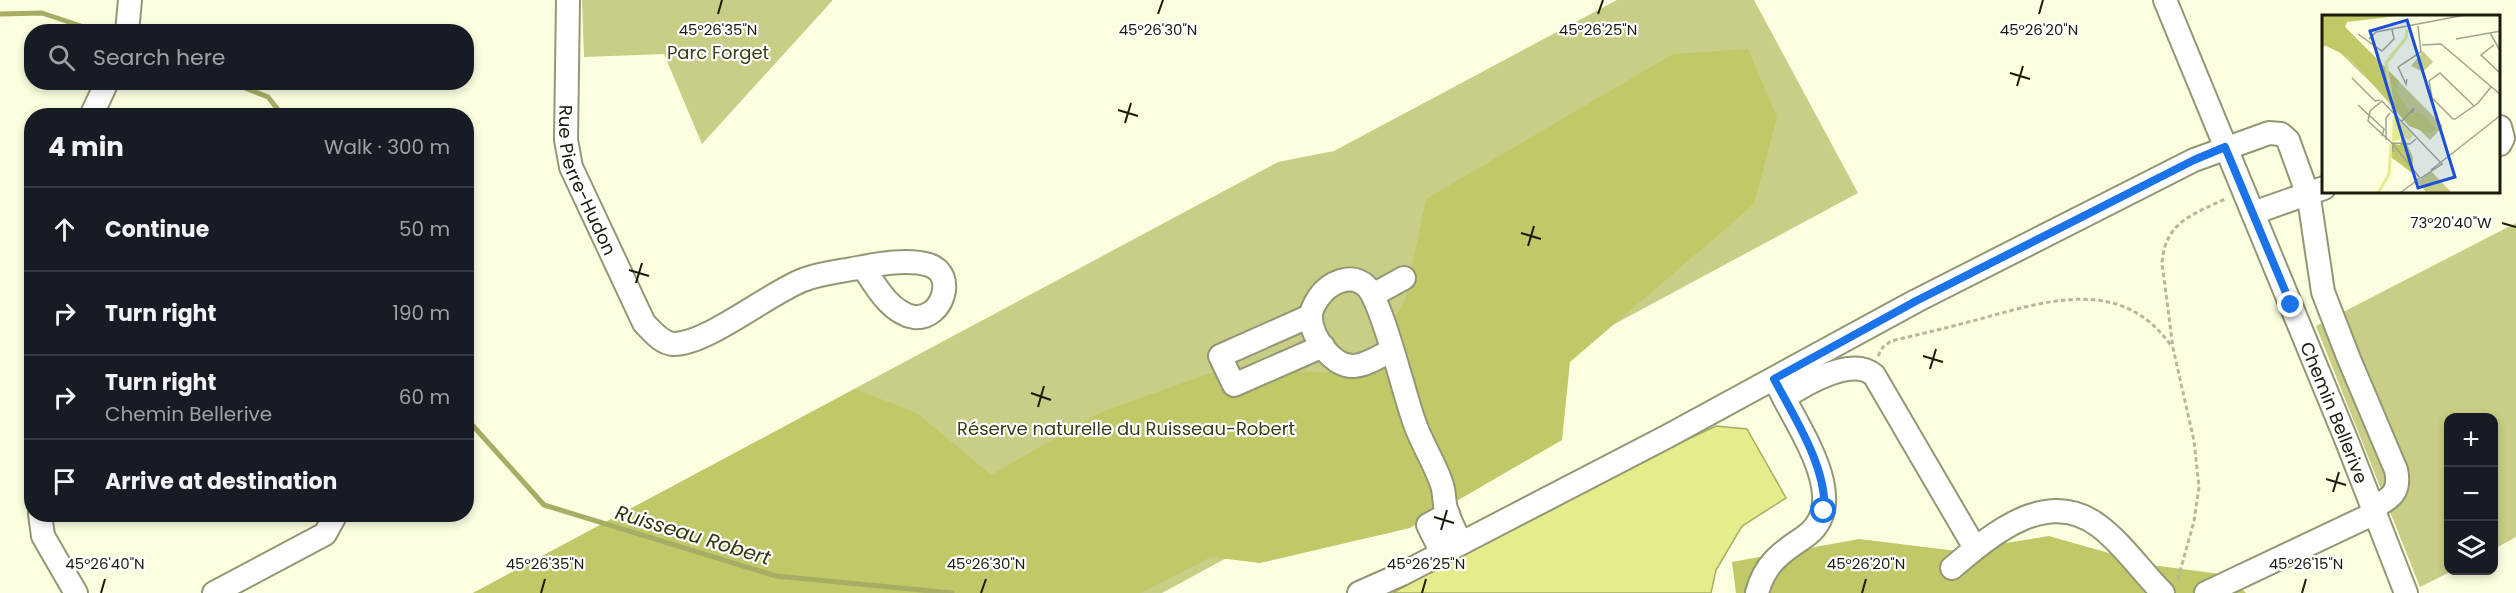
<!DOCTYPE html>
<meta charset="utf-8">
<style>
body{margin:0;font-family:Poppins,sans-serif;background:#242831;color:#f1f3f6}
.controls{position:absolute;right:18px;bottom:18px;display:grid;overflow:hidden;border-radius:12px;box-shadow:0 3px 9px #0003}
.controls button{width:54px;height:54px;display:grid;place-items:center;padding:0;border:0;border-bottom:2px solid #363941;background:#171b24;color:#f1f3f6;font:30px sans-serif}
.stop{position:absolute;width:18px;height:18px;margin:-14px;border:4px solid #1a73e8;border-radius:50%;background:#fff}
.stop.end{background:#1a73e8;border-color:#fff;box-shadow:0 2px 6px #0008}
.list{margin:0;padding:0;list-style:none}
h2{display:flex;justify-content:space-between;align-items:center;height:78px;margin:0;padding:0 24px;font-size:26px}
h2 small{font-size:20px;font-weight:400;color:#9ea1a6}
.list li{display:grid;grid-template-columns:39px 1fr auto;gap:18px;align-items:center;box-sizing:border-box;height:84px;padding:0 24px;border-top:2px solid #363941}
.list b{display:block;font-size:22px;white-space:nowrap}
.list p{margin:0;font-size:20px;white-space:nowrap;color:#9ea1a6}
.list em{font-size:20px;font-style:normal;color:#9ea1a6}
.icon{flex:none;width:33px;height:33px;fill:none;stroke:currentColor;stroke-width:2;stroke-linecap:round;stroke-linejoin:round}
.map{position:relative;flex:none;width:2516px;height:593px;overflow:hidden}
.search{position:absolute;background:#171b24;box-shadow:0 3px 9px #0003;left:24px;top:24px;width:450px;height:66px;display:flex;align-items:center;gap:15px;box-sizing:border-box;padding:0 21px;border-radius:24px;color:#9ea1a6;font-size:22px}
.panel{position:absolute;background:#171b24;box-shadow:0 3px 9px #0003;left:24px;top:108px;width:450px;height:414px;border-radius:24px}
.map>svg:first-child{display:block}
</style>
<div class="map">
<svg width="2516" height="593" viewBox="0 0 2516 593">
<rect width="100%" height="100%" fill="#fbffe0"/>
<path fill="#c8ce85" d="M582 0H832V1L702 144 664 54 584 57Z
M1617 0H1754L1858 193 1334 475 1344 494 1162 593H473L1278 162 1334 151Z
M2516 223V537L2494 549V418H2448V570L2452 571 2420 587 2316 326Z"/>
<path fill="#c1c868" d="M1748 49 1777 117 1754 204 1570 362 1562 440 1410 528 1260 563 1211 557 1140 593H473L855 389 917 413 991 475 1101 412 1219 370 1364 373 1405 300 1426 199 1673 54Z
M2049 536 2151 565 2228 575 2246 593H1736L1732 562 1859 539 1957 551Z"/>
<path fill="#e4ec8b" stroke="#a7ad65" stroke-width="1.5" d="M1716 426 1747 429 1786 498 1742 526 1716 570 1711 593H1393L1536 511Z"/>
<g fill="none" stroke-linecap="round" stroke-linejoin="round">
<path stroke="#a7ad65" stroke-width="5" d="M0 14 42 13 99 32
M230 82 268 97 283 116
M466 418 544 505 776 576 952 593"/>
<g stroke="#939774" stroke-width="26">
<g id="minor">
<path id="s1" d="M568 0 566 140 571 167 644 323C652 331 661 343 673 344 706 345 769 293 803 280 818 274 835 272 852 269 874 265 906 258 929 265 957 274 943 320 914 317 890 313 875 285 863 267"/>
<path id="s2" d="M2165 0 2346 439 2406 593"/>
<path d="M127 32 130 0"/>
<path d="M91 116 107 82"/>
<path d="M2500 127 2503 138 2500 144"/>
<path d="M2253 213 2324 188"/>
<path d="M1373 295 1404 278"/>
<path d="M1310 316 1220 356 1234 385 1323 346"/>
<path d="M1392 350C1380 356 1367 365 1354 366 1333 367 1311 337 1311 318 1310 311 1315 303 1319 297 1329 283 1351 272 1366 286 1382 300 1405 398 1415 424 1422 444 1434 462 1441 482 1444 489 1444 497 1445 505 1448 518 1455 531 1461 543"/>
<path d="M1774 379 1784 398C1805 384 1852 356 1874 375L1975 548"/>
<path d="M40 514 43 536 76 593"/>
<path d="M1442 553 1428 525 1448 514"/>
<path d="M1952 568C1991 535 2047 486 2099 526 2123 544 2141 571 2163 593"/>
<path d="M214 593 325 534 336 514"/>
<path d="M1359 593 1402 574 1668 436 1916 301 2194 160 2269 133 2281 134 2288 140 2309 198 2323 292 2349 359 2396 470C2401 492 2391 498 2373 508"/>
<path d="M1757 593C1764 565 1780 553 1803 538 1852 506 1803 436 1784 398"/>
<path d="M2206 593 2375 513"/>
</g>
</g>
<path stroke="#b5b89e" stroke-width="3" stroke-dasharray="4.5 3" stroke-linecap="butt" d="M1878 356 1883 347 1891 341C1921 334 1950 327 1980 319 2049 300 2123 276 2172 347
M2178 579 2194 521 2199 487 2194 441 2173 348 2162 263C2165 222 2192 215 2225 199"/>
<use href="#minor" stroke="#fff" stroke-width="22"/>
</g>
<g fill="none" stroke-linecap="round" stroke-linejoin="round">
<path stroke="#1a73e8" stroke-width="8" d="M1824 511C1828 469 1793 415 1774 379L1916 301 2194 160 2225 147 2291 305"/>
</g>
<path fill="none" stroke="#1a1b0d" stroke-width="2" d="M718 14 722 0M1158 14 1163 0M1598 14 1603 0M2039 14 2043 0M2010 73 2030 79M2017 86 2023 66M1118 110 1138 116M1125 123 1131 103M2502 223 2516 227M1521 233 1541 239M1528 246 1534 226M629 270 649 276M636 283 642 263M1923 356 1943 362M1930 369 1936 349M1031 393 1051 400M1038 407 1044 386M2326 479 2346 485M2333 492 2339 472M1434 517 1454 523M1441 530 1447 510M101 593 105 579M541 593 545 579M981 593 986 579M1422 593 1426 579M1862 593 1866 579M2302 593 2306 579"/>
<g text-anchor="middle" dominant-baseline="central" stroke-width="4.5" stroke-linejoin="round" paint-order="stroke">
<g font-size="18" fill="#3b3e15" stroke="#fff">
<text x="718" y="52">Parc Forget</text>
<text x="1126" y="428">Réserve naturelle du Ruisseau-Robert</text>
</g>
<g font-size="18" fill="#1a1b0d" stroke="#fff">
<text stroke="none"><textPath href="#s1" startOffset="184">Rue Pierre-Hudon</textPath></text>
<text stroke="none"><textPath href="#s2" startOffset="446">Chemin Bellerive</textPath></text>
</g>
<g font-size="20" font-style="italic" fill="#33350b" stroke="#fff">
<text transform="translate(693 535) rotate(17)">Ruisseau Robert</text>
</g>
</g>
<g transform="translate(2322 15)">
<rect width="178" height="178" fill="#fbffe0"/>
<path d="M0 4 18 7 121 111 108 125 7 27 0 33ZM101 36 111 47 101 57 89 51ZM109 156 130 178H105L95 167Z" fill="#c8ce85"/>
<path d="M0 0H84L25 7 23 12 77 66 74 76 88 97 100 98 115 115 106 118 87 111 27 42 0 29ZM79 124H83L91 143 90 158 69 142V128L78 130Z" fill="#c1c868"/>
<path d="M71 100 91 120 88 126 82 123 70 127Z" fill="#e4ec8b"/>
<path fill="none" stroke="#e4ec8b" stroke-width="3" d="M71 95 64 48 84 23 85 15M56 178 67 159 69 129"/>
<path fill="none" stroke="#a1a48c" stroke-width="1.5" d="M168 18 179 37M36 19 60 36 72 24 70 14M47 24 54 17 143 0M134 24 179 16M100 30 119 29 179 80M172 30 159 40 179 59M30 63 53 86 58 85M85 64 84 69 76 52 99 37 96 11M36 90 62 114 60 121M152 91 118 58 107 66 110 83 131 104H133L152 91 156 88 169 72M79 107 92 93 90 98M64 125V103L68 98M71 137V128L88 129 94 124M109 155 179 100M98 163 71 129 46 106 48 96 60 86 120 149 99 163M78 178 98 163"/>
<path fill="#1d4ed8" fill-opacity="0.15" stroke="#1d4ed8" stroke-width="3" d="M85 5 133 162 96 173 48 16Z"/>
<rect width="178" height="178" fill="none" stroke="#1a1b0d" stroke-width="3"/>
</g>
<g font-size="15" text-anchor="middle" fill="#1a1b0d" stroke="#fff" stroke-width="4.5" stroke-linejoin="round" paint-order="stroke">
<text x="718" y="35">45°26'35"N</text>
<text x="1158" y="35">45°26'30"N</text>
<text x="1598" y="35">45°26'25"N</text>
<text x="2039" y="35">45°26'20"N</text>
<text x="2451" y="228">73°20'40"W</text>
<text x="105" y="569">45°26'40"N</text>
<text x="545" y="569">45°26'35"N</text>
<text x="986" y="569">45°26'30"N</text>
<text x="1426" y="569">45°26'25"N</text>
<text x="1866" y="569">45°26'20"N</text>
<text x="2306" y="569">45°26'15"N</text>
</g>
</svg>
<div class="controls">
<button>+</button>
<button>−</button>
<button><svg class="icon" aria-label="layers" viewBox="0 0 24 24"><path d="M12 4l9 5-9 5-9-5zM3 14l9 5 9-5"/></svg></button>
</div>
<div class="stop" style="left:1824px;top:511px"></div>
<div class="stop end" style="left:2291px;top:305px"></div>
<div class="search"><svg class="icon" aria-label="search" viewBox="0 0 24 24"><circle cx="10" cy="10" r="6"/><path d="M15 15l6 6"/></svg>Search here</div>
<section class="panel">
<h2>4 min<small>Walk · 300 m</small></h2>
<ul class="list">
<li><svg class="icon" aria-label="ahead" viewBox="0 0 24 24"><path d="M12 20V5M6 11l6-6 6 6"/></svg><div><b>Continue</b></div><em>50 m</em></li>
<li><svg class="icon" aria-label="right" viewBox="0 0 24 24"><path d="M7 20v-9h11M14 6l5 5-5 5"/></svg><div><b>Turn right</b></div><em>190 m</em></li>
<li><svg class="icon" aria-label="right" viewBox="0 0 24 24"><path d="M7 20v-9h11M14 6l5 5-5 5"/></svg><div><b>Turn right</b><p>Chemin Bellerive</p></div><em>60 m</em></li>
<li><svg class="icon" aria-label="arrive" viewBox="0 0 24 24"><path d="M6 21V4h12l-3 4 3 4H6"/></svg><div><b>Arrive at destination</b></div></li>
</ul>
</section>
</div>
